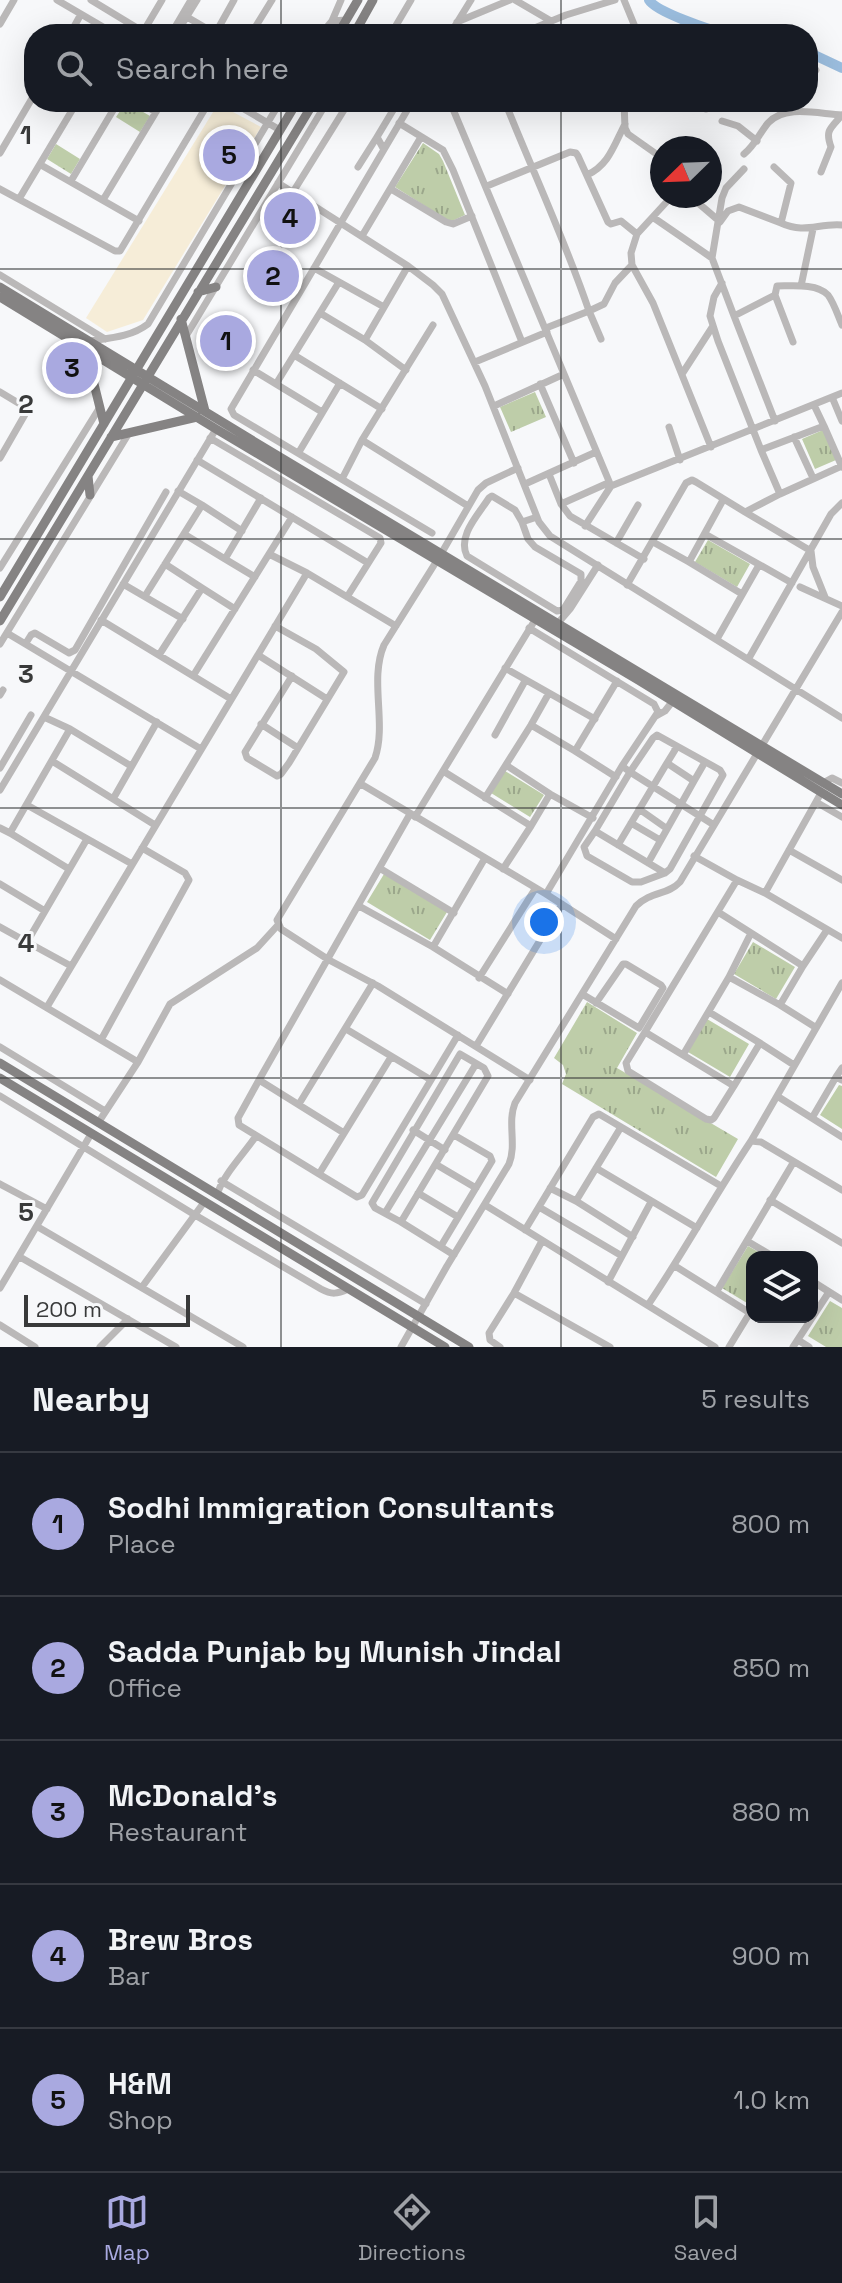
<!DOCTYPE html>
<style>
body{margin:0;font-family:"Space Grotesk",sans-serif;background:#20242c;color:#f1f3f6}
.controls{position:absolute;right:24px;bottom:24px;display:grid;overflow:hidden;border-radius:16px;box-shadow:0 8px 32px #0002}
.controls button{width:72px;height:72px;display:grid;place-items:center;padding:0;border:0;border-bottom:2px solid #363941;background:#171b24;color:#f1f3f6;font:40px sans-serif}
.compass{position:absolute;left:650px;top:136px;width:72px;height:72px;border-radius:50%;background:#171b24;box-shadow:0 8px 32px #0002;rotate:247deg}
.scale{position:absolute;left:24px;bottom:20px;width:166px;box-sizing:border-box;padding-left:8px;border:4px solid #393a3a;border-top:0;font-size:22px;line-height:28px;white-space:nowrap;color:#393a3a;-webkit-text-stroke:6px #f7f8fa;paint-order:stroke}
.you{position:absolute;left:544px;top:922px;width:28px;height:28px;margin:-20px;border:6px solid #fff;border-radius:50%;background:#1a73e8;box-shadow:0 0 0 12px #1a73e833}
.badge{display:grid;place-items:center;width:52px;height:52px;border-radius:50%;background:#a9a9e0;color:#111;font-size:26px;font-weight:700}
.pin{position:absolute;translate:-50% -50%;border:4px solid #fff;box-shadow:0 2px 8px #0006}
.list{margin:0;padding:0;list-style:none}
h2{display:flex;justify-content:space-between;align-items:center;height:104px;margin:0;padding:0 32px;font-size:34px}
h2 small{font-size:26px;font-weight:400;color:#9ea1a6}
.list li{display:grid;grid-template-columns:52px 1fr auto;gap:24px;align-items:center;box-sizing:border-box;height:144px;padding:0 32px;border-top:2px solid #363941}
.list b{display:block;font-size:30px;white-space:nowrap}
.list p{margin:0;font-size:26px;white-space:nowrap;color:#9ea1a6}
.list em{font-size:26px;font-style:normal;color:#9ea1a6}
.icon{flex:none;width:44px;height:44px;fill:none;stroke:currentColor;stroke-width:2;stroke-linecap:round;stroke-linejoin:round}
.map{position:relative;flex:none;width:842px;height:1347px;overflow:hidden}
.search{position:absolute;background:#171b24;box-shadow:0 8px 32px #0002;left:24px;right:24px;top:24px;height:88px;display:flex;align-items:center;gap:20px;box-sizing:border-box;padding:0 28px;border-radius:32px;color:#9ea1a6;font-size:30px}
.sheet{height:824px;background:#171b24}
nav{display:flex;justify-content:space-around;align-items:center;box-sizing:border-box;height:112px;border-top:2px solid #363941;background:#171b24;font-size:22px;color:#9ea1a6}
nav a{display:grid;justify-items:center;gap:4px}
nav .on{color:#a9a9e0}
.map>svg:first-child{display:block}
</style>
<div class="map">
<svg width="842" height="1347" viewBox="0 0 842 1347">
<defs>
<pattern id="park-tufts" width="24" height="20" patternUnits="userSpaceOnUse" patternTransform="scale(2)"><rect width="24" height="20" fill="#becda9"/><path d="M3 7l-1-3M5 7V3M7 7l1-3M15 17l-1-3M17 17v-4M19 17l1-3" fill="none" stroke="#9ba78b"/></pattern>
</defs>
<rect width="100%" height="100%" fill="#f7f8fa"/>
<path fill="#f6edd8" d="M218 104 261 127 143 320 107 332 86 318Z"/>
<path fill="url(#park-tufts)" d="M126 102 150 116 140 132 116 117Z
M423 143 439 154 443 161 465 215 452 221 447 220 395 187Z
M56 144 80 159 71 174 47 159Z
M535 392 546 417 511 432 500 407Z
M823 430 836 460 815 469 802 439Z
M708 540 750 564 737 587 695 562Z
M505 771 544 795 530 817 491 793Z
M384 874 447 912 430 940 367 902Z
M753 942 795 967 776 999 734 974Z
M587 1002 637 1033 617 1068 738 1139 716 1177 562 1084 566 1074 563 1065 554 1058Z
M707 1019 749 1044 730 1077 688 1052Z
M839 1085 842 1086V1129L820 1115Z
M748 1246 767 1257H752V1294L747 1303 722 1288Z
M830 1301 842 1308V1347H826L808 1336Z"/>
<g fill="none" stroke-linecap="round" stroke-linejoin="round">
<path stroke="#9bbdde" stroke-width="10" d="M649 0C656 12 710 30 726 34
M808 52 842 68"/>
<path stroke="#bab8b8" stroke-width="7" d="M57 0 115 34
M91 0 147 34
M515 0 551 21
M624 0 638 34
M187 17 216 34
M332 21 341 0
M457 22 510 0
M0 24 14 0
M143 32 162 0
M70 34 81 14
M171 34 191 0
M176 34 197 0
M215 34 234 0
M251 34 272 0
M321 34 332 21 346 20
M391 34 411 0
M450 34 471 0
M520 34 566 15 615 0
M808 64 813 66 816 70 808 82
M138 102 156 112
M232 102 280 130
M412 102 231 409 234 415 432 533
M450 102 611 486 842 393
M505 102C533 172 565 240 589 311L546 328
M624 102 625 128 628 134 662 158
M731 103 732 102
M706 109V102
M722 121 738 126 757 141
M399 123 443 150 453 170 522 342
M383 148 377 137 398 102
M0 153 34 95
M744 154C755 145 759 134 768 123 785 104 819 114 842 115
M41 165 139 221
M358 167 377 137
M774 167 791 183 781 223C805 234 818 223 842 225
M821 172 831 147C825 130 830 129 842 115
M587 175C609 165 614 145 625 124
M71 181 118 102
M278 183 408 266 433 285 442 294 485 386 539 522 550 536 842 718
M487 186 570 152 576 153 578 156 608 222 611 224 621 221 637 234 631 253 632 265 653 303 711 447
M0 189 115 251H120L209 102
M391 189 446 222 453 224 472 216
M293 192 349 102
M690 196 718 220
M19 199 77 102
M103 200 162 102
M654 218 712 258
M720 222 728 211 739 207 781 223
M637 234 672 196
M362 236 421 137
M314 268 384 307
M0 275 105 339
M722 283 714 297 710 316 718 341 761 450 824 426 842 467
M801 286 813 229
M775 295 734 316 775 421
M320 313 365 340 406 370
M734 316 712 258 722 198 726 188 744 169
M186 336 327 102
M601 339 589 311 604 304 615 283 632 265
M365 340 408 266
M90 341C110 338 131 337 148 324L280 102
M793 342 775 295 777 286C791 286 817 283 828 295 834 303 838 316 842 325
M294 355 382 409
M475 362 547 332
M253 370 322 412
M682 374 713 326
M276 384 339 282
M540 384 574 463
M0 392 25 407 27 411 0 458
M832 397 842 421
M814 405 824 426
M494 406 564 374
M669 427 680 460
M794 437 813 478
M210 438 380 538 381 543 347 597
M362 440 433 325
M761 450 780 494
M299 452 340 383
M197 460 368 563
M518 468 486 483 478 490 441 554 384 645C369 680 387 723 375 758L277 920 281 929 329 960 378 986 530 1080
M549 474 561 504 570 516 644 559
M342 479 362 440 468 506
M525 484 596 452
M178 491 202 505
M723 500 689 562 742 594
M561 504 608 483
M522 522 528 539 535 547 581 574V581L563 610 557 611 467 556C457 536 478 515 489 498L492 496 515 510 522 522 537 517
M585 526 611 486
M184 534 225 559
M705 534 792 583
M653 542 689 562
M616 543 638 505
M269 554 307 573
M165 564 202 588
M0 568 100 407
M255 577 225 559 261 498
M123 584 183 619
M627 585 686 483 692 480 696 482 745 512
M800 587 842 606
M145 596 202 505 242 531
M825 597 813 567 811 551 745 512 780 494 842 466
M101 620 231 699
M558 623 570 609 598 565
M275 626 316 649 344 672 289 763 281 774 277 776 247 758 245 752 292 676
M529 628 654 704 658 712 622 766 546 894
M7 633 201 749
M717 639 759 565
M26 643 31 635 35 633 69 653 75 650 166 492
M0 644 129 433
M159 655 202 588 235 609
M258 655 327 699
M749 658 831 514 842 503
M505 668 595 719
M193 676 292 517
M0 695 3 690
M656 716 665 711 672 702
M44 717 70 729
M261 724 298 748
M531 725 575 751
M495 735 525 681
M52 761 155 825
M705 762 694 781 667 763 675 750V745L657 735 653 738 630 772 714 825
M506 765 550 794
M622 766 630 772 595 831 665 873 670 869 723 775 720 770 675 745
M0 768 31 715
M443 771 531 826 503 869
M616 777 575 751 617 681
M823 783 832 778 842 783
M361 784 546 894 616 939
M0 790 216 429
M485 798 531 725 549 693
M113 799 157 722
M816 802 842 817
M27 805 132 864
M639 809 666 828
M415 817 535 620
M631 823 660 840
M531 826 550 794 593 818
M0 828 10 833 70 729 131 766
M595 831 584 847 587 856 632 882H641L665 873
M10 833 69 869
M618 845 667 763
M789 850 842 880
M694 856 737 880 645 1032 734 1086 760 1043 794 1065
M648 863 694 781
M381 869 454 913
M737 880 765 893 842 938
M0 884 45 911
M765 893 821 793
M359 906 433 947 508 994
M718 912 803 966 780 1005 815 1027
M0 927 27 942 87 839
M751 933 729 977 780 1005
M27 942 71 966
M433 947 485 858
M803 966 827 930
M479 978 535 889
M0 980 138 1062
M582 994 639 1028 663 988 661 985 626 964H623L596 1003
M47 1007 307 573 396 626
M709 1012 760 1043
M346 1029 431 1080
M645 1032 626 1063 628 1071 706 1119 711 1120 714 1118 734 1086
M101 1040 189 880 185 873 142 848
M476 1046 562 904
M0 1047 105 1111
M683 1055 729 977
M391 1057 319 1174 357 1197 362 1195 458 1035
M842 1068 836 1077 842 1080
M259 1080 238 1118 239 1125 319 1174
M0 1096 195 1215 321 1289C332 1295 337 1294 348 1289
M777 1096 842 983
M299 1104 373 983
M812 1118 836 1077
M98 1123 138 1062 170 1004 257 948 278 925
M621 1127 576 1201 633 1237
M413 1130 445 1150
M344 1133 259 1080 410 814
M751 1141 777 1096 842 1137
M437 1165 476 1188
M596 1168 697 1228
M221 1181 426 1304
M0 1184 47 1209
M550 1188 576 1201
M418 1193 458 1217
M217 1195C222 1176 244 1154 256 1136
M770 1200 842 1243
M485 1205 715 1347
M539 1207 622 1256
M385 1213 476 1064
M401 1222 375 1208 372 1203 460 1054 484 1068 488 1076 401 1222 454 1255
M38 1227 243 1347
M525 1230 593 1117 599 1114 721 1186
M747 1241 774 1257
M441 1246 492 1161 490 1156 454 1135
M20 1257 176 1347
M675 1266 750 1313
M812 1281 842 1300
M608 1282 651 1202
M142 1287 205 1201
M0 1288 91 1134
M717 1291 793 1163
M514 1293 610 1347
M648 1305C684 1252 715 1195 751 1141L761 1142 842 1190
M0 1325 35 1347
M798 1340 809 1347
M100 1347 128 1319
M401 1347 447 1266 509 1164C517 1144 507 1123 515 1103L636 906C651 891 668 895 680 882L842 612
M500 1347 490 1340 489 1333 514 1293 542 1241
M729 1347 751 1311
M793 1347 829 1292"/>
<path stroke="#858383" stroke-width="9" d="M338 34 358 0
M354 34 373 0
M0 287 255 442 842 794
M198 292 216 287
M0 297 216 429 638 680 842 805
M181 319 205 411
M85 348 104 424
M111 437 197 417
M88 476 90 495
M0 597 297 102
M0 621 314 102
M0 1063 469 1347
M0 1078 445 1347"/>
</g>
<path fill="none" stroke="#393a3a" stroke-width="2" stroke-opacity="0.55" d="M281 0V34M561 0V34M281 102V1347M561 102V1347M0 269H842M0 539H842M0 808H842M0 1078H842"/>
<g font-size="26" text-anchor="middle" font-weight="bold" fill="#393a3a" stroke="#f7f8fa" stroke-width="6" stroke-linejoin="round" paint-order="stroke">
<text x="26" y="144">1</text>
<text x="26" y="413">2</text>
<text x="26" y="683">3</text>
<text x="26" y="952">4</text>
<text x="26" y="1221">5</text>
</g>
</svg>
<div class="controls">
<button><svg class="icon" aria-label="layers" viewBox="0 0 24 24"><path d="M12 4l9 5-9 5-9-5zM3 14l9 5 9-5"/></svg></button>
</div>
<svg class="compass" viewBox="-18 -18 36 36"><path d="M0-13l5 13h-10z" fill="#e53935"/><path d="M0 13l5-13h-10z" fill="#9ea1a6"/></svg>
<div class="scale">200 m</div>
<div class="you"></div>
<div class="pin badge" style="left:226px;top:341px">1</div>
<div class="pin badge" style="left:273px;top:276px">2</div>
<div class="pin badge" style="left:72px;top:368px">3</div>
<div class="pin badge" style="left:290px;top:218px">4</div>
<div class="pin badge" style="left:229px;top:155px">5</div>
<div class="search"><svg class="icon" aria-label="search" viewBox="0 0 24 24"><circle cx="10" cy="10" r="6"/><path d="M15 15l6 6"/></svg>Search here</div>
</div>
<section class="sheet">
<h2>Nearby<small>5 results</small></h2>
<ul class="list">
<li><span class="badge">1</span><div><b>Sodhi Immigration Consultants</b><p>Place</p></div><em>800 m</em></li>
<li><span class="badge">2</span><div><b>Sadda Punjab by Munish Jindal</b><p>Office</p></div><em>850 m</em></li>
<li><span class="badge">3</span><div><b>McDonald's</b><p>Restaurant</p></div><em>880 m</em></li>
<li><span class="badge">4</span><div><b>Brew Bros</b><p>Bar</p></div><em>900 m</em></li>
<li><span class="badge">5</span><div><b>H&amp;M</b><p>Shop</p></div><em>1.0 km</em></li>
</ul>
</section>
<nav>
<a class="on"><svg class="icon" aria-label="map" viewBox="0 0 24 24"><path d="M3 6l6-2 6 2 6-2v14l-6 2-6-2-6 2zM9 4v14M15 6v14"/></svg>Map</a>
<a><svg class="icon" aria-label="directions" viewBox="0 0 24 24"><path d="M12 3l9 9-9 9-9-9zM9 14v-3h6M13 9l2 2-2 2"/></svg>Directions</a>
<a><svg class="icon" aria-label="saved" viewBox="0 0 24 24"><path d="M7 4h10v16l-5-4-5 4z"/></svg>Saved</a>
</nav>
